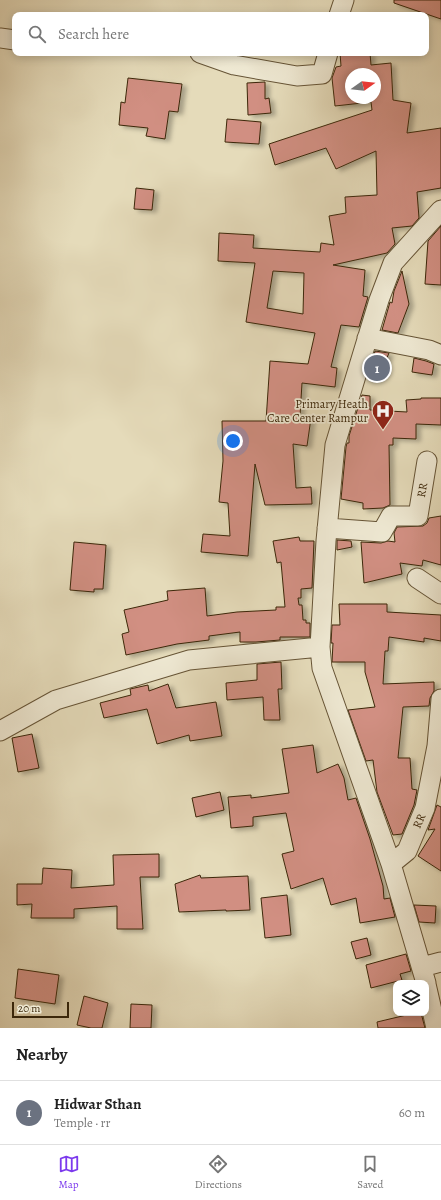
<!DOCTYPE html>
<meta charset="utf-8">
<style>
body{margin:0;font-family:Alegreya,serif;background:#f6f6f6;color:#222}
.controls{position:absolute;right:12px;bottom:12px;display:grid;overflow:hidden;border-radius:8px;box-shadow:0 2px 10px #0003}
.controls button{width:36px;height:36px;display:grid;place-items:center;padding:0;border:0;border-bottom:1px solid #e0e0e0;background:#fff;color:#222;font:20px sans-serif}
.compass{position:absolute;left:345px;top:68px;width:36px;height:36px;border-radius:50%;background:#fff;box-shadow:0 2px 10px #0003;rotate:75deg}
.scale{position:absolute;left:12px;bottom:10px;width:57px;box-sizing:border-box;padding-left:4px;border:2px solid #3c270a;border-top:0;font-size:11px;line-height:14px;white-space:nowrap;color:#3c270a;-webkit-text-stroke:3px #eee8d2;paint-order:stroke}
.you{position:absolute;left:233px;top:441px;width:14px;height:14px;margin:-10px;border:3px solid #fff;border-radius:50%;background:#1a73e8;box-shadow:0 0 0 6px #1a73e833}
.badge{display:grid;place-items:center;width:26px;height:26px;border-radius:50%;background:#7c3aed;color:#fff;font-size:13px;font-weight:700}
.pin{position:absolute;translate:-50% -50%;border:2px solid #fff;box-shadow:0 1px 4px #0006}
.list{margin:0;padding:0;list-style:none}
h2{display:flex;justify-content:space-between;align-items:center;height:52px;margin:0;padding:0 16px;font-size:17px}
h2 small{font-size:13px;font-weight:400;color:#767676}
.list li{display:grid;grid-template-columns:26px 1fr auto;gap:12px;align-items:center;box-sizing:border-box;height:64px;padding:0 16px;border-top:1px solid #e0e0e0}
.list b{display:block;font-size:15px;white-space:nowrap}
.list p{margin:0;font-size:13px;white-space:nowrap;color:#767676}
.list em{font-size:13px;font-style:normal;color:#767676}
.icon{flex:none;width:22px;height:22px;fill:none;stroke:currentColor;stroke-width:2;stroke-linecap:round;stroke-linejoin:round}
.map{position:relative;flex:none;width:441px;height:1028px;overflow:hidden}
.search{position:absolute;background:#fff;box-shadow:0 2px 10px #0003;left:12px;right:12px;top:12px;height:44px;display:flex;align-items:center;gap:10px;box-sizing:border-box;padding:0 14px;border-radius:8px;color:#767676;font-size:15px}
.sheet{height:116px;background:#fff}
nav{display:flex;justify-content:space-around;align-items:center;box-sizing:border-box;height:56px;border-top:1px solid #e0e0e0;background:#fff;font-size:11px;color:#767676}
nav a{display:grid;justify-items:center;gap:2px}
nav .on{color:#7c3aed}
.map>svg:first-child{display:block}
</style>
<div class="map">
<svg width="441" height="1028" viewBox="0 0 441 1028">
<defs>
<filter id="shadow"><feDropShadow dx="4.5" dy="2.5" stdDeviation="2" flood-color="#0004"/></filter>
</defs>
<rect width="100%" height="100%" fill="#e5dbba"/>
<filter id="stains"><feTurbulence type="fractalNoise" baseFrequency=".005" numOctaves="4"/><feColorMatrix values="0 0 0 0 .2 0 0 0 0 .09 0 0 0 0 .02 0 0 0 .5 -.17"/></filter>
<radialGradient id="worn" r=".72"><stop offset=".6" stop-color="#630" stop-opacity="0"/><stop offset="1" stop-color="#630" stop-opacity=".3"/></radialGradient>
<path fill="#d18f82" stroke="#3c270a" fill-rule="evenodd" filter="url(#shadow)" d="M394 0H441V19L394 3Z
M340 53H370L371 65 391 63 393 100 411 103 407 133 441 128V188L417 192 419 218 412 226 392 228 395 244 387 253 333 265 365 270 363 296 368 297 359 327 341 325 331 367 337 368 335 387 302 383 300 416 311 418 307 446 293 444 296 488 311 487 312 504 265 505 255 464 248 556 201 552 203 534 230 536 228 503 219 502 223 461 222 421H266L270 361 308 364 315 333 246 322 255 263 218 261 219 233 254 235 253 248 320 252 321 243 334 245 329 216 346 213 345 197 377 195 376 151 336 169 326 148 275 165 269 144 372 110 371 102 335 106 332 78 336 67 341 66ZM351 74H375V98H351ZM273 271 304 273 303 314 267 308Z
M128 78 182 84 178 112 169 111 165 139 146 136 148 128 119 125 121 102 125 103Z
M265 82V99L269 98 271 113 248 115 247 83Z
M227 119 261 122 259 144 225 142Z
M136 188 154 190 152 210 134 209Z
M441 226V285L425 284 428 241Z
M402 271 409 304 398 333 382 330 390 302 392 303 394 291Z
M375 351 389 353 386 360 374 355Z
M414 358 426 361 434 364 432 375 412 372Z
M362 395 370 396V410L407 412 406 400 421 399V398H441V425L416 424V439L393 438V445H389L390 505 383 508 363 509V503L341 499 346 447 347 443H349V436Z
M441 516V565L423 560 422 566 400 563 402 574 364 583 361 542 381 543 388 541 395 542 394 533 397 527 423 526 427 523 429 518Z
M299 537 300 541H314L312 588 301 589V598H298L299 605H302L303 620H306V623H310V637H280V640L256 642H240V632L209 636V640L177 644 126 655 122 634 129 632 124 610 168 600 167 591 205 588 207 616 237 612 276 610V607H285L281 562 277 563 273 541Z
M337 540 351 541 352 547 337 550Z
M74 542 106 545 103 589H94V592L70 590Z
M339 604H387V612L441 615V641L424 638V642L389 637 388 651H385L383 684 434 682V691L430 698 429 706 403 707 398 758H410L412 789 417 790 414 805 402 834 393 835 377 792 373 760 366 761 348 710 375 707 365 672V662H332L333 643H331L332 625H340Z
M281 662 282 689H278L280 720H264L263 697 227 700 226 683 257 680V664Z
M168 684 176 708 216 702 222 736 190 741 189 735 157 744 147 709 104 718 100 703 131 695 130 689 148 685 149 691Z
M32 734 39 768 18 772 12 738Z
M313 745 317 773 338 764 344 778 348 800 356 798 370 839 383 886 384 899 390 898 395 917 360 923 356 898 331 905 323 878 291 889 282 854 294 851 286 813 253 817V826L231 828 228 797 251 795V798L289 793 282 749Z
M220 792 224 810 196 817 192 798Z
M437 805 441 807V871L418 856 435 829 428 830Z
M159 854V877H140L143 929H117V906L74 909V918H31L32 904 17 905V884H42L43 868 72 870 71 888 114 885 113 855Z
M200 875 201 878 248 876 250 910 226 911V910L179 912 175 884Z
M287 895 291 935 265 938 261 898Z
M414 905 436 906 435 923 419 922Z
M367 938 371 955 356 959 351 942Z
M406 954 411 971 400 974 402 980 371 988 366 965Z
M18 969 59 975 55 1004 15 998Z
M84 996 108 1003 102 1028H91L77 1025Z
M131 1004 152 1005 151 1028H130Z
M415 1013H421L425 1028H378L377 1022Z"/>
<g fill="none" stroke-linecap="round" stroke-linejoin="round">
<g stroke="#665436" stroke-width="21">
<path id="minor" d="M339 15 344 0
M0 38 15 40
M200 53 234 65 297 76 322 74 328 53
M367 338 429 350 441 355
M327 528 382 532 391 516H418L427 461
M417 578 441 594
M0 731 56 700 189 660 320 647
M391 864 407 851 425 808 437 746 441 699
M422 967 441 962
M426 983 391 864 322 668 320 647 326 541 335 445 379 300 393 263 441 210
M426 984 436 1028"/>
</g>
<use href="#minor" stroke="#eee8d2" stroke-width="19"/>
</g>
<defs>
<g id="hospital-pin" transform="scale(1.15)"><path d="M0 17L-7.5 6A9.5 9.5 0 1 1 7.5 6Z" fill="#8f2418" stroke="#eee8d2"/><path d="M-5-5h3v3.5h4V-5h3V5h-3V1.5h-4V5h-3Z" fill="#fff"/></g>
</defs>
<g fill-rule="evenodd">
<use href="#hospital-pin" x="383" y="411"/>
</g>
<g text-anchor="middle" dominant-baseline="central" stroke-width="3.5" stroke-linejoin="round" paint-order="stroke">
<g font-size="12" fill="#3c270a" stroke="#eee8d2" text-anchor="end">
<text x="368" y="404">Primary Heath<tspan x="368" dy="14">Care Center Rampur</tspan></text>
</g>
<g font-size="12" fill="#3c270a" stroke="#eee8d2">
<text transform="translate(422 490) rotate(-80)">RR</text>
<text transform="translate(419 821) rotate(-67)">RR</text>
</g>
</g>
<rect width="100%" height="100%" filter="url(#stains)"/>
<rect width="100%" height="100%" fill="url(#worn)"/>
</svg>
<div class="controls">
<button><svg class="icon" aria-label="layers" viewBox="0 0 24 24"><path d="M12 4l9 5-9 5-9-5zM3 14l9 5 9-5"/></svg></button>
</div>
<svg class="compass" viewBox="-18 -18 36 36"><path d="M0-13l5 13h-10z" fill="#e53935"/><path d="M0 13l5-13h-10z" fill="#767676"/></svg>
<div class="scale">20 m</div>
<div class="you"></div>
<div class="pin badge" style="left:377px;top:368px;background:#6b7280">1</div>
<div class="search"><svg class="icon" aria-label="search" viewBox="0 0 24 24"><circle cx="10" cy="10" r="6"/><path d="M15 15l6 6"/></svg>Search here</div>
</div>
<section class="sheet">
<h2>Nearby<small></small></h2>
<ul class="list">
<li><span class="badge" style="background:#6b7280">1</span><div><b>Hidwar Sthan</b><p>Temple · rr</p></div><em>60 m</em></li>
</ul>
</section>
<nav>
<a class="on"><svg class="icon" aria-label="map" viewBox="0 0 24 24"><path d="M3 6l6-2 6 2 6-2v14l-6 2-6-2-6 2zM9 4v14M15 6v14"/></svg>Map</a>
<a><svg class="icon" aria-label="directions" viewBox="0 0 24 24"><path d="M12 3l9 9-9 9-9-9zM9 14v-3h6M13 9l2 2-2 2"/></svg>Directions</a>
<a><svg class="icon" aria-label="saved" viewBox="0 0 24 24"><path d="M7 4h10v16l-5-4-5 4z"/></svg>Saved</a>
</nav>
